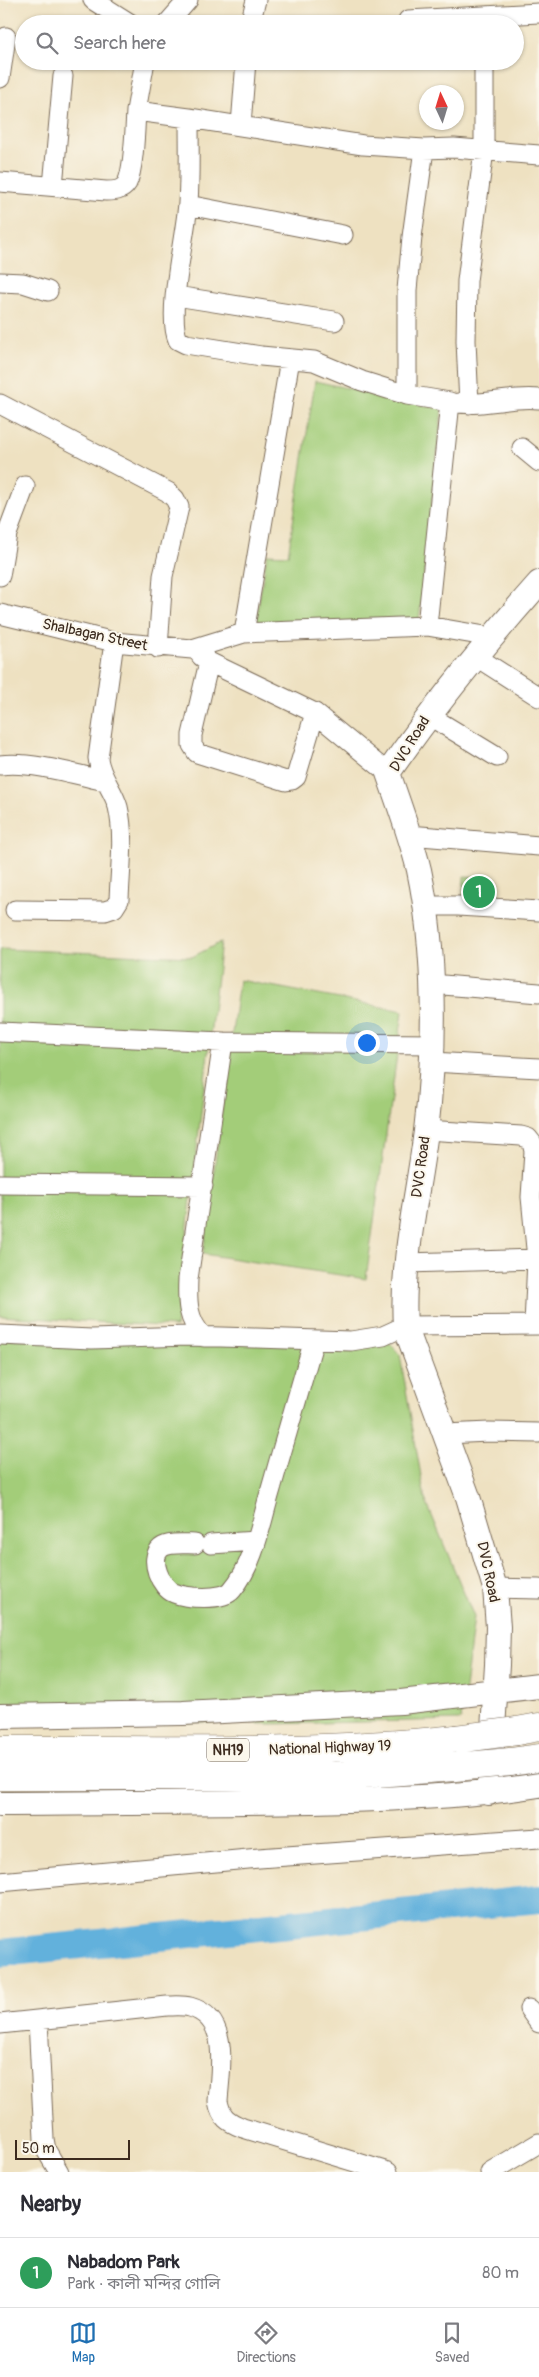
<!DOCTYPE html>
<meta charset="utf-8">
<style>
body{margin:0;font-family:Pangolin,"Noto Sans Bengali",sans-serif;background:#f2f2f3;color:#2b2b33}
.compass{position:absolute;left:419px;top:85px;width:45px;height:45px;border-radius:50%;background:#fff;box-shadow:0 1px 4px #0004;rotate:356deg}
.scale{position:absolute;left:15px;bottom:12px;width:115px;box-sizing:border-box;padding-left:5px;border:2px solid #3b2a1e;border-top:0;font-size:14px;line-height:18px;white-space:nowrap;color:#3b2a1e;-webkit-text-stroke:4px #fbf7ec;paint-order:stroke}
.you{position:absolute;left:366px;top:1042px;width:18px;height:18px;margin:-12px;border:4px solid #fff;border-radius:50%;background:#1a73e8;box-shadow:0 0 0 8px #1a73e833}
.badge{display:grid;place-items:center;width:32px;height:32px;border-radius:50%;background:#1f6fb2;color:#fff;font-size:16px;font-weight:700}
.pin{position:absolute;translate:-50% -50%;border:2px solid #fff;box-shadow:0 1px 5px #0006}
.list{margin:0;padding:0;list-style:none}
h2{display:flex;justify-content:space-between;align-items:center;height:65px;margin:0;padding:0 20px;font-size:21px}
h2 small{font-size:16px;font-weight:400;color:#7c7c81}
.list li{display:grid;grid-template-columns:32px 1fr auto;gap:15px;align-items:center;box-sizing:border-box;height:70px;padding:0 20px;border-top:1px solid #e1e1e2}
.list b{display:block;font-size:19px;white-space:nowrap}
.list p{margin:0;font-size:16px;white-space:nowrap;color:#7c7c81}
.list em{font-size:16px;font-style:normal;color:#7c7c81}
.icon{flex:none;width:28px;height:28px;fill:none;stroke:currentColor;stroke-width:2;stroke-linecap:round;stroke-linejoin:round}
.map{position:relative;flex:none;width:539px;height:2172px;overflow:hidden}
.search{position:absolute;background:#fff;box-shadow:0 1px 4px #0004;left:15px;right:15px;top:15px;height:55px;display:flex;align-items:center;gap:12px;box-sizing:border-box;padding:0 18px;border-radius:28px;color:#7c7c81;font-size:19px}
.sheet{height:135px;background:#fff}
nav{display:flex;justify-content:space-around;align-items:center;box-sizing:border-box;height:70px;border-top:1px solid #e1e1e2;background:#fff;font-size:14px;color:#7c7c81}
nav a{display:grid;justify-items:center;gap:2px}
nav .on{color:#1f6fb2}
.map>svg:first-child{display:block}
</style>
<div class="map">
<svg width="539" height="2172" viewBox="0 0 539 2172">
<rect width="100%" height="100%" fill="#fbf7ec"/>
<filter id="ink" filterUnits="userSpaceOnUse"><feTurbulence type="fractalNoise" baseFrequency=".02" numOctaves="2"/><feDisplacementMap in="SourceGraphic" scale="10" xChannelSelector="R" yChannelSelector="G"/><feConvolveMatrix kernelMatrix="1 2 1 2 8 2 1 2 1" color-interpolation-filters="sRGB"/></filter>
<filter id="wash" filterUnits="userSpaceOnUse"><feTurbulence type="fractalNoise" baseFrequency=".0096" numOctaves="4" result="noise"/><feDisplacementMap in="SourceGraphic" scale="20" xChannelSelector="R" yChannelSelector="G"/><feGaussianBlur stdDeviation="1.12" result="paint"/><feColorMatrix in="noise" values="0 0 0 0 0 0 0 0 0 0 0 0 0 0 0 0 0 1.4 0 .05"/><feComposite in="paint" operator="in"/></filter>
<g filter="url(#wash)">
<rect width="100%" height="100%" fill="#eee1c1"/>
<path fill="#a3cd79" stroke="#6f7c4c" d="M315 381 442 409 419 620 255 624 267 554 288 555Z
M464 876 495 878 493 907 463 906Z
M221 942 176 1327 0 1316V949L192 957Z
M239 980 403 1011 366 1279 203 1254Z
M384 1336 400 1355 425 1499 474 1617 461 1720 269 1724 0 1718V1339Z"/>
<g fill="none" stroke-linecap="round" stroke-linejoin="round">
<path stroke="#62b1dc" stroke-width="28" d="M0 1953 539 1899"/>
</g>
</g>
<g filter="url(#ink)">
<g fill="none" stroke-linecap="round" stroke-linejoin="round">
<g stroke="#7a6a57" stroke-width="21">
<path id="minor" d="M93 0 131 24
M408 20 539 13
M167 24 188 0
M250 24 256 0
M0 78 6 37
M136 111 145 61
M241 125 246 61
M0 182 106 191C114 191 122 191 127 183 134 169 135 128 136 111L189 118
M53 186 63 76
M188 205 343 235
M0 282 23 283 48 291
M176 296 334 321
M407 395V290L412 237 424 149
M458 403C486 406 512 396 539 399
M0 404 168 492 175 499 179 507 163 576 158 648
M469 404 466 341 467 281 484 150V61
M522 448 539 462
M0 576 7 534 25 486
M0 614 114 642 192 649 244 633 427 626 491 637
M427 626 450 402 407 395 362 381 314 361 261 356 186 344 178 340C166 314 186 235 188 203 190 174 189 146 189 118L363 145 424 149 454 148 539 155
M244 633 290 359
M201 656 209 662 315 713 388 773
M475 656 539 697
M209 662 192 735V745L197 753 286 781 292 780 296 777 315 713
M428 715 497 757
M0 765C31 761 74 774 105 781
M409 835 539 846
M424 906H458L539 911
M15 910 105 911 114 908 119 900C120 870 125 836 118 807 113 789 100 777 98 758L114 642
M431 984 539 993
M0 1032 223 1042 432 1044
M432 1062 539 1068
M426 1130 521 1136 528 1138 532 1143 534 1151 531 1197 537 1259 534 1325
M0 1184 203 1186
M407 1263 537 1259
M0 1335 92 1339 188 1336 351 1341 383 1336 405 1326 539 1325
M204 1337C187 1321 187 1301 188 1279L223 1042
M445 1434 489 1432 539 1433
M195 1544C185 1544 169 1542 161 1548 148 1559 161 1588 174 1593 186 1598 223 1601 232 1590 255 1563 261 1522 271 1489 285 1439 300 1389 314 1340
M211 1544 256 1541
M495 1588 539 1589
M0 1882 259 1858 539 1838
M529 2009 539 2023
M38 2020 44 2139 46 2150 59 2172
M0 2024 167 2006C174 2006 183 2005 190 2007 231 2018 220 2069 218 2101 221 2118 228 2122 243 2128L388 2172
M490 2172 539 2143"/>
</g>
<g stroke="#7a6a57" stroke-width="26">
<path id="major" d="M0 1716 183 1713 401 1702 539 1686
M489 1793 497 1665 498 1627 495 1588 468 1497 405 1326C401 1261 418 1195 426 1131 436 1049 436 951 419 870 411 837 399 805 388 773 434 706 485 644 539 583
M0 1804C104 1803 208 1803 312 1801 388 1799 464 1797 539 1785"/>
</g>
<g stroke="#7a6a57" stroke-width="29">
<path id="highway" d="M517 1731 539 1727
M0 1750C152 1749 304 1755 456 1739
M510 1762 539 1758
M0 1776H336L455 1767"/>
</g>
<use href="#minor" stroke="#fff" stroke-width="19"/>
<use href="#major" stroke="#fff" stroke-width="24"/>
<use href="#highway" stroke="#fff" stroke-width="28"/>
<g stroke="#7a6a57" stroke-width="29" stroke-linecap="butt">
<path id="highway-bridge" d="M456 1739 517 1731
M455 1767 510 1762"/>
</g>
<use href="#highway-bridge" stroke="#fff" stroke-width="28"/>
</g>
</g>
<g text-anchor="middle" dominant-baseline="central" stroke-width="4" stroke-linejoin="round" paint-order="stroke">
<rect fill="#fbf7ec" stroke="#75685c" stroke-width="1" x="207" y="1738.5" width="42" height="23" rx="4"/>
<g font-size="14" font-weight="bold" fill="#3b2a1e">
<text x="228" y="1750">NH19</text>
</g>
<g font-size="15" fill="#3b2a1e" stroke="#fbf7ec">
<text transform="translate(95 635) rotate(12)">Shalbagan Street</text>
<text transform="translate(410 744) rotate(-58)">DVC Road</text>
<text transform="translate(421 1167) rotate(-82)">DVC Road</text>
<text transform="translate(488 1572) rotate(78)">DVC Road</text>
<text transform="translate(330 1748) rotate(-2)">National Highway 19</text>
</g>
</g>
</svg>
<svg class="compass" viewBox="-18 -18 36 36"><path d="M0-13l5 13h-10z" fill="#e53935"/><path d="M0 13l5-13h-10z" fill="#7c7c81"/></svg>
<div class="scale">50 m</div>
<div class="you"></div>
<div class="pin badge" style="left:479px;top:892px;background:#2e9e5b">1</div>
<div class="search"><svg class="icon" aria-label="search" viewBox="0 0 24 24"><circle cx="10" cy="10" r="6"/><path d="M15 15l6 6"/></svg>Search here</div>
</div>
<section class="sheet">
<h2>Nearby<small></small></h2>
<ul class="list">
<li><span class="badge" style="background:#2e9e5b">1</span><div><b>Nabadom Park</b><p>Park · কালী মন্দির গোলি</p></div><em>80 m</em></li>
</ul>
</section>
<nav>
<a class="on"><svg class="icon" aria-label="map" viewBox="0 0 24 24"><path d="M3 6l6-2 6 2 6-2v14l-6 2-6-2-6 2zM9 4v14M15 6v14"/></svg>Map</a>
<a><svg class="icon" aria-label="directions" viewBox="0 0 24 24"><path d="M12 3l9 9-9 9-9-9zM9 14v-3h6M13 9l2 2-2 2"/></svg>Directions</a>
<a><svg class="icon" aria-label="saved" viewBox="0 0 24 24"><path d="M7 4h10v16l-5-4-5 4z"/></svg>Saved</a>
</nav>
